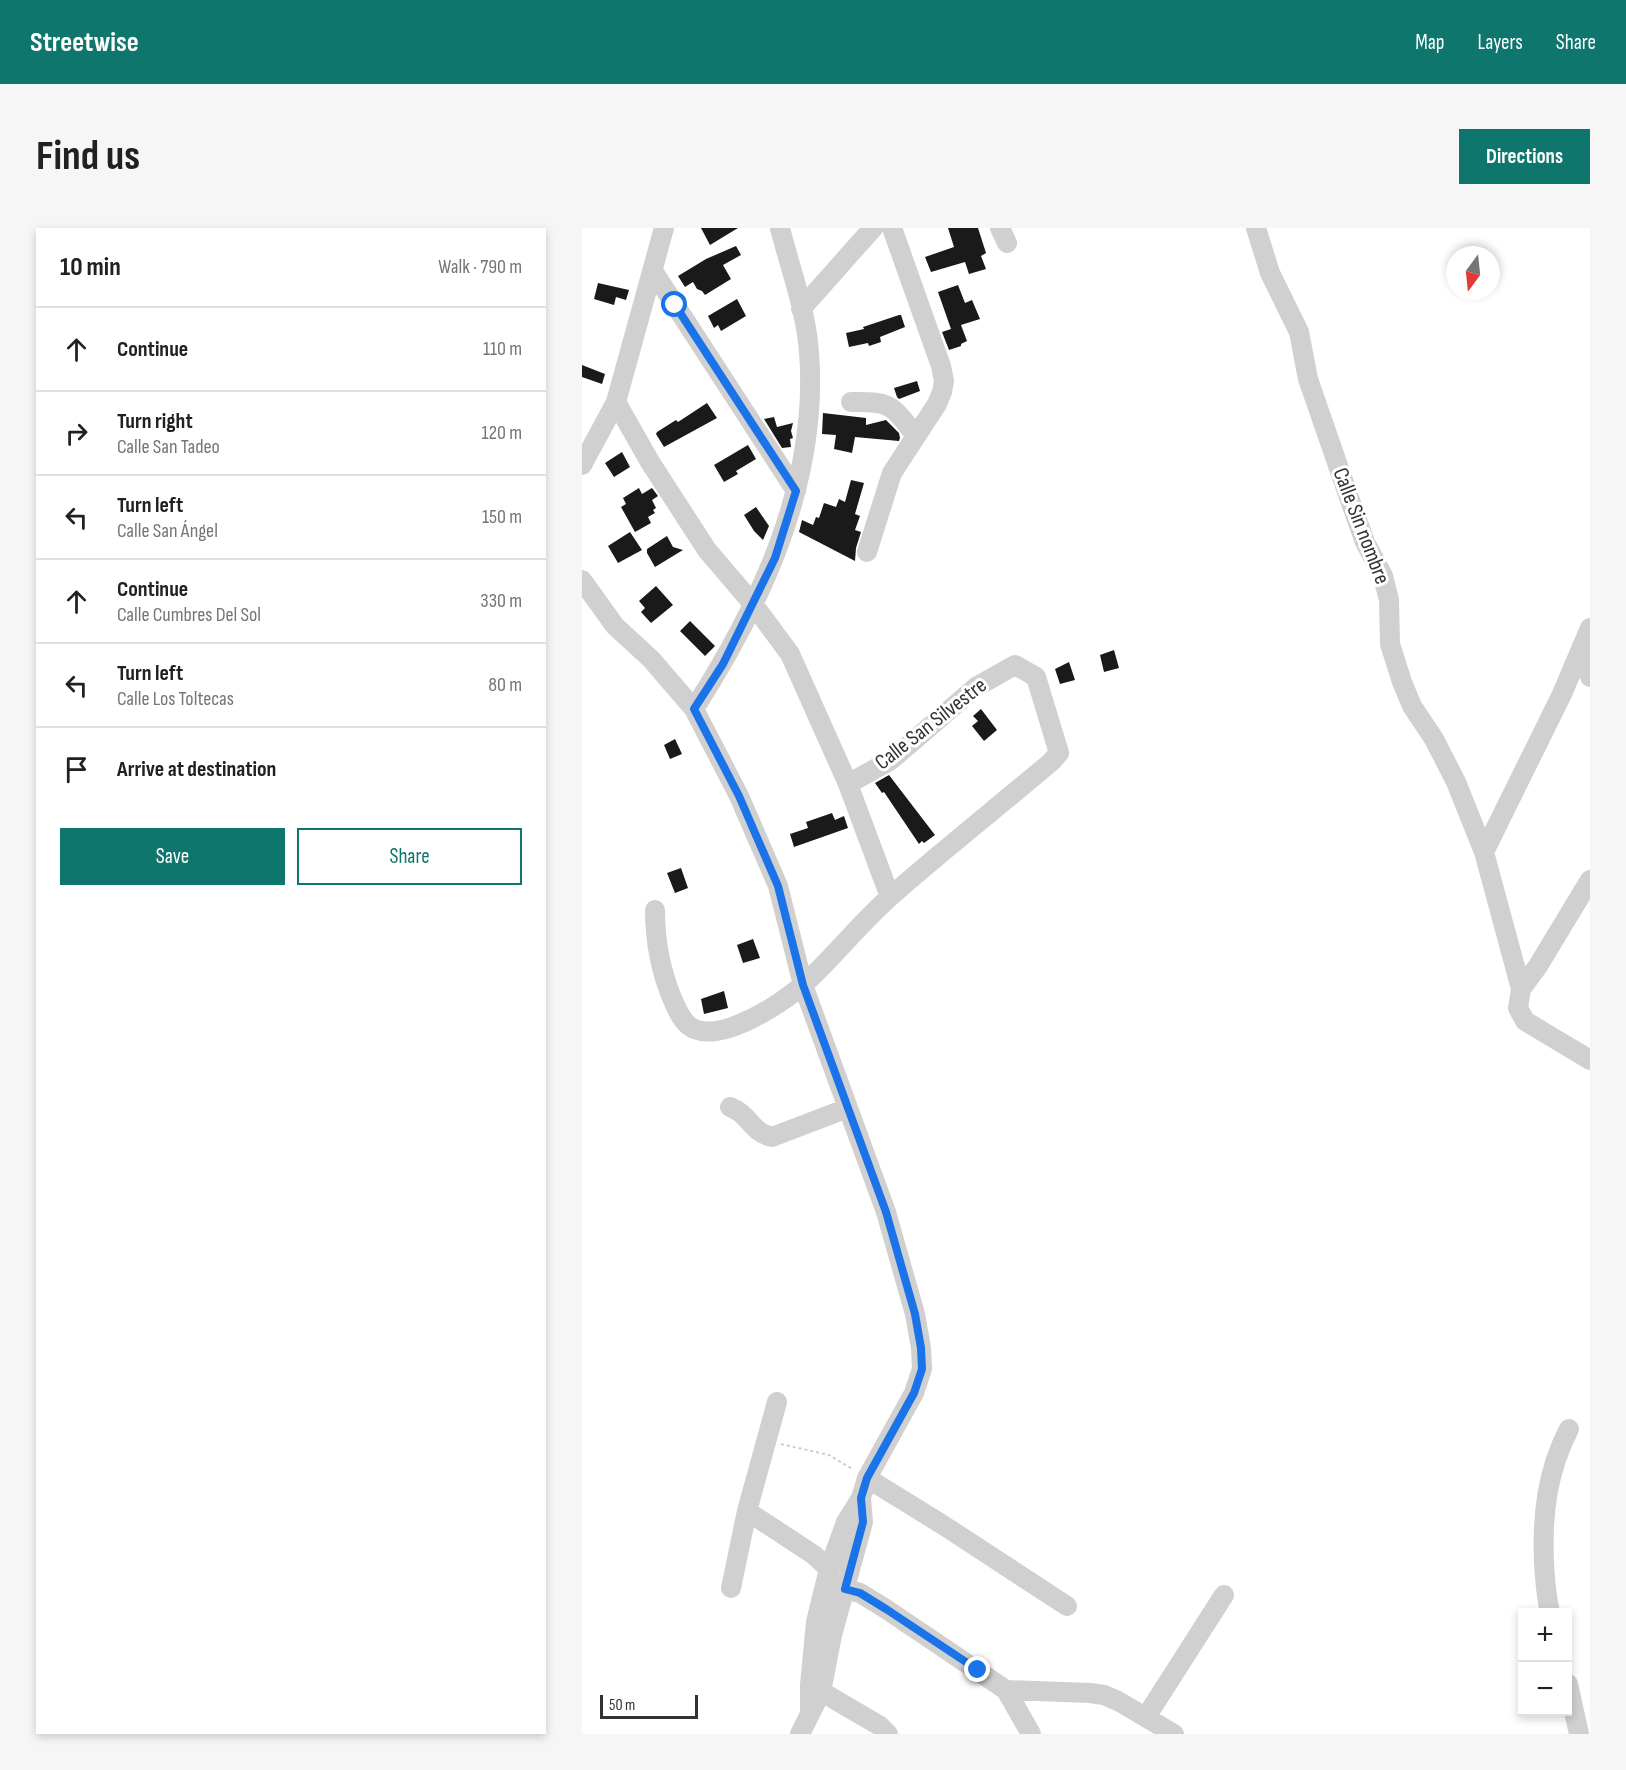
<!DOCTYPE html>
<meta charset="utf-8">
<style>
body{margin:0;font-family:"Sofia Sans Condensed",sans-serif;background:#f6f6f6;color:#202124}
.controls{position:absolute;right:18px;bottom:18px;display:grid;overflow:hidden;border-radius:0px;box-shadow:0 3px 9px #0003}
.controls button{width:54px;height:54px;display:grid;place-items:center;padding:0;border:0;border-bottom:2px solid #e0e0e0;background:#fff;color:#202124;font:30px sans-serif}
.compass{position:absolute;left:864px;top:18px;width:54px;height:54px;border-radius:50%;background:#fff;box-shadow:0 3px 9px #0003;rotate:195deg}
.scale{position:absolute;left:18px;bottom:15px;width:98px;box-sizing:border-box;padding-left:6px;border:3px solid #333;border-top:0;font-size:16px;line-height:21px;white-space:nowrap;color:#333;-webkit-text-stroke:4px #fff;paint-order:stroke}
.stop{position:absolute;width:18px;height:18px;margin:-14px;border:4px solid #1a73e8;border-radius:50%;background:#fff}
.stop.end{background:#1a73e8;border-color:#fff;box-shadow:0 2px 6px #0008}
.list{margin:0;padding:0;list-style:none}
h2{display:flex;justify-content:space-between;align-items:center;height:78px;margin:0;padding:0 24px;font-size:26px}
h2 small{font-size:20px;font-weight:400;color:#757577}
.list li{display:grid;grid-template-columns:39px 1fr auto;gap:18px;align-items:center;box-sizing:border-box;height:84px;padding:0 24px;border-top:2px solid #e0e0e0}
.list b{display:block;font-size:22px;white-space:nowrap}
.list p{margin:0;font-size:20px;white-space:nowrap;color:#757577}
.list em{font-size:20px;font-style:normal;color:#757577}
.actions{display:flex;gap:12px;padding:18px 24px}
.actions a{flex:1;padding:14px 0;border:2px solid #0f766e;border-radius:0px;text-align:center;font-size:21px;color:#0f766e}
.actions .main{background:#0f766e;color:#fff}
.icon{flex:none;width:33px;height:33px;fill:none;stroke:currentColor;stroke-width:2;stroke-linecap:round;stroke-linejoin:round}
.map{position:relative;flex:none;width:1008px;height:1506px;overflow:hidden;border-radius:0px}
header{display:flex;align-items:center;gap:36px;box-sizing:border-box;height:84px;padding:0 30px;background:#0f766e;color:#fff}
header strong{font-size:28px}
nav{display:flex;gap:33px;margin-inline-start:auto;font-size:21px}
.intro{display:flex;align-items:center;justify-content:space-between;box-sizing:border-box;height:144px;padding:0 36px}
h1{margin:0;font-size:42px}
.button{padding:15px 27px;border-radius:0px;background:#0f766e;color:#fff;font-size:21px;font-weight:700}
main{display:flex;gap:36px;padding:0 36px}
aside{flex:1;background:#fff;border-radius:0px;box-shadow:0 3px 9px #0003}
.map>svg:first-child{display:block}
</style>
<header>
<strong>Streetwise</strong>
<nav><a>Map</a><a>Layers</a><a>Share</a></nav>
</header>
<div class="intro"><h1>Find us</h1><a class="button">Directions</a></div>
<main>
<aside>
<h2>10 min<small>Walk · 790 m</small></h2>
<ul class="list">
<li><svg class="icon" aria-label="ahead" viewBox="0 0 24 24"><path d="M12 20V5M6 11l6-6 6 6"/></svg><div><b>Continue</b></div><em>110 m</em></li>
<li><svg class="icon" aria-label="right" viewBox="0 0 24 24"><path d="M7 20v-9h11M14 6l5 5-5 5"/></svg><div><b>Turn right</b><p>Calle San Tadeo</p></div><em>120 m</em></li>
<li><svg class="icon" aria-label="left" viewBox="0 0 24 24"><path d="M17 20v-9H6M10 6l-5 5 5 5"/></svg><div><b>Turn left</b><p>Calle San Ángel</p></div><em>150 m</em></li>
<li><svg class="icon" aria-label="ahead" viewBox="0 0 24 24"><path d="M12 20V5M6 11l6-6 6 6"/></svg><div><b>Continue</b><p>Calle Cumbres Del Sol</p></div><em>330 m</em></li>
<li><svg class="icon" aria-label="left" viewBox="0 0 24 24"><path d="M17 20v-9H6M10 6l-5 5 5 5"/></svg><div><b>Turn left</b><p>Calle Los Toltecas</p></div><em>80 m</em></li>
<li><svg class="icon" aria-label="arrive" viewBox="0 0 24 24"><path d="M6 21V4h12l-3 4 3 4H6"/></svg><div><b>Arrive at destination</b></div></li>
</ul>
<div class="actions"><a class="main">Save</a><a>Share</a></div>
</aside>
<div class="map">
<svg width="1008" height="1506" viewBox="0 0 1008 1506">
<rect width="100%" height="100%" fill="#fff"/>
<path fill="#1a1a1a" d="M119 0H156L128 17Z
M366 0H396L404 25 399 28 404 41 387 46 383 34 349 44 343 29 372 19Z
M154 18 159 27 141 37 149 51 123 67 120 63 115 61 111 54 103 59 96 48 124 31Z
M16 55 47 62 44 72 34 69 32 77 12 71Z
M376 57 383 75 390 72 398 91 379 97 385 113 379 116V118L367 122 360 104 369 101 356 64Z
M155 71 164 88 139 103 136 97 132 100 126 88Z
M317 87H319L323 99 298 109 299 114 287 118 286 115 267 119 264 105 282 101 281 99Z
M0 137 23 146 20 156 0 149Z
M335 153 338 163 317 171 315 169 312 160Z
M125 175 135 190 82 219 74 206 75 204 94 192 96 194Z
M241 185 284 190V197L304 192 317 205 318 210 317 213 273 209 270 225 252 221 254 207 240 206Z
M192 189 195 199 211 195 209 203 211 210 208 211 209 219 200 220 182 191Z
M166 217 174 231 154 243 156 246 142 254 132 237Z
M40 224 48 239 32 249 23 235Z
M269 252 282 255 273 286 278 288 273 302 279 304 274 320 273 333 217 304 220 292 231 297 234 289 237 290 242 275 254 279 257 271 263 274Z
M57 260 60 266 70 260 76 268 70 272 74 280 71 282 73 285 66 289 69 295 53 304 39 279 44 276 41 270Z
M174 279 187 298 181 312 172 303 162 287Z
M48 304 60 322 36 335 26 318Z
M85 308 91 319 101 322 73 339 65 325V321Z
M74 358 91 377 69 395 59 384 63 380 57 373Z
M108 393 133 418 123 428 98 403Z
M532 422 537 440 522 444 518 427Z
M487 434 493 452 478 456 473 441Z
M399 481 415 502 402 513 390 498 396 493 391 488Z
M93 511 100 526 88 531 82 517Z
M307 547 353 607 342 615 340 613 337 616 302 564 300 565 293 555Z
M250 585 253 592 262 588 266 600 212 619 208 606 226 600 224 594Z
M99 640 106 660 93 665 85 645Z
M171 711 178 730 161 735 155 717Z
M142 763 146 780 122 786 119 771Z"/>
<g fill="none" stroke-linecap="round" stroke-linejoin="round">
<path stroke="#cdcdcd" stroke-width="2" stroke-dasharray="3 3" stroke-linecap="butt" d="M199 1216 247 1227 272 1242"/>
<path stroke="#d0d0d0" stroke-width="20" d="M418 0 425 15
M674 0 688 45 717 104 726 151 769 275 783 314 801 348 807 372 808 416 820 454 830 478 852 511 874 554 902 624 939 761
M71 43 214 263
M219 81 291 0
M34 174 68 234 125 322 171 376 208 426 266 556 308 669
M269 174C309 173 310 177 334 208
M0 237 34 174 82 0
M285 324 310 245 355 176 360 164 362 153 359 138 310 0
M0 352 33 398 69 431 112 481 157 568 196 658 221 757 304 984 333 1086 339 1120 340 1141 332 1165 285 1250 279 1270 264 1294 247 1341 234 1394 228 1457V1483
M1000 418 1008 449
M112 481C180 375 237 253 227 124 224 82 208 40 198 0
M902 624 980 466 1008 400
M1008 652 956 738 939 761 936 780 943 793 1008 832
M73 682C73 713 78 741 90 770 94 779 98 790 106 797 134 820 201 775 223 755 253 728 278 695 309 668 361 622 416 579 469 534L477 525 454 449 433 437 394 459 309 532 266 556
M148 879C168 886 167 903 190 909L266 880
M285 1250 361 1297 485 1378
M165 1283 232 1327 247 1341
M149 1360 165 1283 195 1174
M263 1361 278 1365 304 1381 424 1462 449 1506
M968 1384C964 1368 963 1352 962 1334 960 1287 965 1243 987 1201
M986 1456 997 1506
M228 1457 298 1498 306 1506
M424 1462 508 1465 522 1467 536 1473 592 1506
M564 1489 642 1367
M218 1506 239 1464 250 1407 281 1294 279 1270"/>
</g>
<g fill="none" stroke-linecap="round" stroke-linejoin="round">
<path stroke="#1a73e8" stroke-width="8" d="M93 77 214 263 193 330 141 436 112 481 157 568 196 658 221 757 304 984 333 1086 339 1120 340 1141 332 1165 285 1250 279 1270 281 1294 263 1361 278 1365 304 1381 396 1442"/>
</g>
<g text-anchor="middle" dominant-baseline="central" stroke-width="6" stroke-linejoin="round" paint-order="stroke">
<g font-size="22" fill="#333" stroke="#fff">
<text transform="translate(779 298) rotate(69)">Calle Sin nombre</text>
<text transform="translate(349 496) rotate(-38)">Calle San Silvestre</text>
</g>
</g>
</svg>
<div class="controls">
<button>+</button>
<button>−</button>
</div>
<svg class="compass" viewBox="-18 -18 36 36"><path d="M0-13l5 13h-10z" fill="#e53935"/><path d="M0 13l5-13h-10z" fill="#757577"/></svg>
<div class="scale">50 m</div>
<div class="stop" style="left:93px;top:77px"></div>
<div class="stop end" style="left:396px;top:1442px"></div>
</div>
</main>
